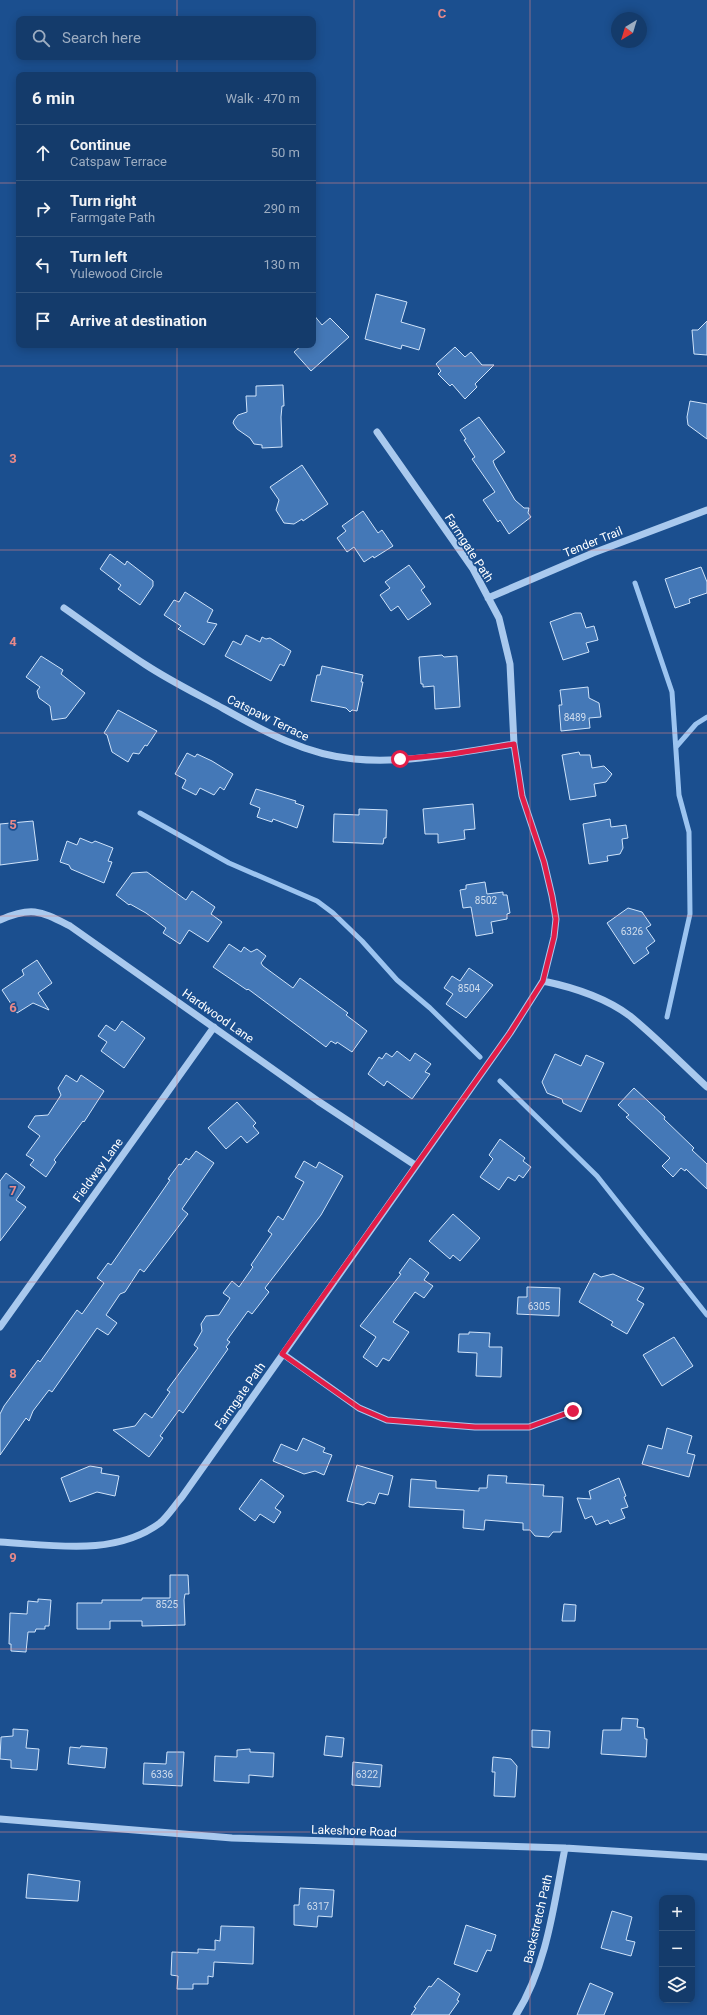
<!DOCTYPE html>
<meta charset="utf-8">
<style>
body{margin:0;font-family:Roboto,sans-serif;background:#1d4271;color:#f1f3f6}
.controls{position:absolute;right:12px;bottom:12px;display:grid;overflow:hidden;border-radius:8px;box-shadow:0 2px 10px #0003}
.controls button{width:36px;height:36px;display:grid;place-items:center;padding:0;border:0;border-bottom:1px solid #33557e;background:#143b6b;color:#f1f3f6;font:20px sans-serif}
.compass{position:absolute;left:611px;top:12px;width:36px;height:36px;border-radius:50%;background:#143b6b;box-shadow:0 2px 10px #0003;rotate:218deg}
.stop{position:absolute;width:12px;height:12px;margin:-9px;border:3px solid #e11d48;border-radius:50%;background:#fff}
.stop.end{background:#e11d48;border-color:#fff;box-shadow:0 1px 4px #0008}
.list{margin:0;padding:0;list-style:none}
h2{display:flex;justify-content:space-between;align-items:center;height:52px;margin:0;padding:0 16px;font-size:17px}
h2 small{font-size:13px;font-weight:400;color:#9dadc1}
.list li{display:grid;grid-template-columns:26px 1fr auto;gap:12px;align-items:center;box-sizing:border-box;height:56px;padding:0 16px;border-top:1px solid #33557e}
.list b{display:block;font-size:15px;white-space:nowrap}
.list p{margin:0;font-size:13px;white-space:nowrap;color:#9dadc1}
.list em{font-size:13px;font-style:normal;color:#9dadc1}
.icon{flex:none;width:22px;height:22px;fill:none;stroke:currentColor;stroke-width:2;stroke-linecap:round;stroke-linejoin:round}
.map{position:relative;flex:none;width:707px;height:2015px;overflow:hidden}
.search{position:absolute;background:#143b6b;box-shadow:0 2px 10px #0003;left:16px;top:16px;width:300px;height:44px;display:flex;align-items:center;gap:10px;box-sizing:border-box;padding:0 14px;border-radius:8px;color:#9dadc1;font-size:15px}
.panel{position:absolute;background:#143b6b;box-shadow:0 2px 10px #0003;left:16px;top:72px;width:300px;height:276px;border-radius:8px}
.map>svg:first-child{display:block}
</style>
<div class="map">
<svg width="707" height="2015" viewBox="0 0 707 2015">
<rect width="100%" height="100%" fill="#1b4f8f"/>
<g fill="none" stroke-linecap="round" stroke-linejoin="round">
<path stroke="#9cc4f0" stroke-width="5" d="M635 583 672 692 679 795 689 832 690 914 667 1017
M676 747 696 724 707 717
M140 813 229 863 317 901 333 913 362 941 397 980 430 1008 480 1057
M500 1081 597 1176 707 1315"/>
</g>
<path fill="#4478b7" stroke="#cfe3fa" d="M376 294 407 302 401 322 425 329 419 350 402 345 401 349 365 339Z
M313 314 322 325 330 318 349 337 311 371 294 352 302 345H313Z
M707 321V355L694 354 692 330H698Z
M455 347 465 357 471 352 482 365H494L475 384 477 387 465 399 452 384 450 386 438 374 441 371 436 364Z
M283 385 284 406H282L281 417 282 447 262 448V445L254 444 250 438 237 429 233 423 234 420 238 415 247 412 246 396H256V386Z
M690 401 707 404V439L688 425 687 417Z
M479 417 505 452 493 461 495 466 515 500 524 508H529L528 513 531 517 509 534 500 520 498 522 483 500 495 492 472 459 475 457 464 440 466 439 460 430Z
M302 465 328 504 303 521 302 519 294 524 284 523 276 510 279 500 270 487Z
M363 511 378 533 382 530 393 546 374 558 373 556 364 562 354 547 347 552 337 538 346 531 342 526Z
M110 554 125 565 127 561 153 581V586L140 605 118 589 121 585 100 569Z
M409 565 425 587 421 590 431 604 408 620 398 606 391 611 380 595 390 588 385 582Z
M701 567 707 582V593L689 599 690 603 675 608 665 579Z
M185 592 213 610 207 622 217 624 204 645 178 629 181 626 164 615 174 600 179 602Z
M575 613H581L586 628 594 626 598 640 586 643 589 652 563 660 550 622Z
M246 635 260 642 262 637 266 639 270 638 291 651 284 666 280 664 271 681 225 656 233 641 241 645Z
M442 655 444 657 457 656 460 707 435 709 434 686 423 687V684H421L419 657Z
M41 656 63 670 61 674 85 693 66 718 52 720 50 706 39 698 37 691 40 687 26 677Z
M322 666 363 675 361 682H363L357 711 352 710 350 712 346 708 311 701 317 675H320Z
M588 687 589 698 599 703 601 717 589 718 590 728 561 731 559 705H562L560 690Z
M118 710 157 731 147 746 145 745 139 754 133 753 128 762 112 752 107 735 104 733Z
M579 752 580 755H590L592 768 604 766 612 774 606 782 594 784 596 796 570 800 562 755Z
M187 753 195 757 197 754 212 761 233 774 224 790 220 787 214 795 200 788 196 795 182 788 186 780 175 774Z
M256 789 296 801 295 803 304 806 297 828 273 819 272 822 257 817 260 808 250 804Z
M473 804 475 829 464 830 465 839 438 843V834H425L423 809Z
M359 809 387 810 386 838H384L383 844 333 842 334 814 359 815Z
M610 819 611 827 626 825 628 838 622 839 623 848 620 854 607 856 608 861 589 864 583 824Z
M33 821 38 860 0 865V824Z
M80 838 92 843 95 841 113 848 108 861 112 862 104 883 71 869 69 865 60 862 67 841 77 845Z
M147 872 186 900 192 891 215 907 211 914 222 922 208 942 189 930 180 944 163 933 166 928 146 913 130 904 129 905 116 895 132 873Z
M485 882 487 894 503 892V895H507L510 913 507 914V919L491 922 493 933 476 936 471 907 463 908 460 890 466 889V885Z
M628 908 642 912 651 925 646 928 655 941 646 948 649 953 634 964 607 923Z
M229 944 241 952 244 947 251 952 257 949 266 956 261 963 263 966 293 988 300 978 348 1013 346 1015 367 1031 352 1052 337 1042 336 1044 331 1041 326 1047 248 989 247 990 213 967Z
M37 960 52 983 38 993 49 1010 33 1003 17 1013 2 990 24 975 22 970Z
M469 968 493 985 466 1018 446 1004 453 994 444 988 452 976 460 981Z
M122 1021 145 1038 124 1068 101 1051 107 1042 98 1036 106 1025 115 1031Z
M397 1051 410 1061 415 1053 431 1064 425 1072 430 1074 412 1099 387 1081 384 1086 368 1074 379 1057 382 1059 386 1053 392 1057Z
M555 1054 581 1066 586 1055 604 1063 581 1112 563 1103 562 1099 547 1093 542 1082Z
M66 1075 77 1082 81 1075 104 1091 84 1122 83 1121 54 1160 56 1162 46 1177 30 1165 34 1160 26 1155 40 1136 28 1127 35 1116 48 1115 61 1095 58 1088Z
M634 1088 665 1117 664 1119 694 1148 692 1150 707 1164V1189L686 1169 685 1171 681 1168 673 1177 662 1166 670 1158 626 1117 629 1115 618 1105Z
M237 1102 256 1123 253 1126 259 1133 247 1143 241 1136 226 1149 208 1128Z
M500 1139 525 1158 523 1161 531 1167 523 1178 519 1175 515 1181 508 1177 499 1190 480 1177 493 1159 489 1155Z
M196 1151 214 1163 182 1209 188 1214 144 1272 140 1269 125 1292 120 1294 106 1315 117 1323 108 1335 97 1328 52 1392 49 1390 33 1411 29 1421 26 1418 0 1455V1414L4 1406 38 1360 40 1362 77 1310 82 1314 104 1283 97 1278 108 1263 111 1265 170 1180 168 1179 179 1164 181 1165 186 1158 189 1160Z
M304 1161 316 1168 319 1162 343 1176 321 1215 265 1288 269 1292 252 1314 248 1311 227 1340 230 1342 226 1347 228 1349 183 1413 179 1410 160 1436 163 1438 149 1457 113 1430 135 1426 145 1413 152 1418 170 1392 167 1390 198 1348 194 1345 202 1331 201 1324 206 1316 219 1315 230 1298 223 1293 232 1281 239 1287 253 1267 251 1265 272 1234 268 1231 278 1216 283 1220 304 1182 295 1177Z
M6 1173 25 1187 16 1200 26 1207 0 1241V1181Z
M453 1214 480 1238 460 1261 453 1255 450 1259 429 1241Z
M410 1258 429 1273 424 1280 433 1286 424 1298 415 1292 393 1322 409 1332 389 1361 383 1358 377 1367 363 1357 376 1337 360 1326 401 1274 399 1273Z
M594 1273 601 1277 613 1274 644 1288 637 1300 644 1304 627 1334 611 1325 613 1322 579 1302Z
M527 1287 560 1288 559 1316 517 1314 518 1297H527Z
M469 1332 490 1333 489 1347H502L501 1377 476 1376 477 1353 458 1352 459 1334H469Z
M674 1337 693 1366 662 1386 643 1355Z
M667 1428 692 1436 687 1453 695 1455 689 1477 642 1464 648 1445 662 1449Z
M303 1438 325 1448 323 1452 332 1455 324 1475 315 1471 304 1474 273 1461 281 1444 297 1451Z
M357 1465 393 1476 388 1495 379 1493 375 1504 368 1502 363 1505 347 1501Z
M90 1466 102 1468 101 1473 119 1476 115 1496 97 1492 70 1502 61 1478Z
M488 1475 507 1476 506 1483 544 1485 543 1496 563 1497 561 1532H553L549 1537 535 1536 530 1530H523V1523L485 1520 484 1530 463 1528 464 1510 409 1507 411 1479 436 1481V1488L479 1491V1488H487Z
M619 1478 626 1496 624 1497 628 1507 621 1509 625 1518 610 1524 608 1520 596 1525 592 1516 585 1519 577 1498 591 1499 589 1491Z
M261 1479 284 1496 275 1508 281 1512 274 1523 260 1514 255 1521 239 1509Z
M170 1575H188L189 1594H185L184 1600 185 1625 142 1626V1621H110V1629H77V1603H102V1600H142V1598H170Z
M38 1599 51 1600 49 1626H45V1629H36L35 1632H28L26 1652 11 1651V1644H9L10 1613 27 1614 28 1601 38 1602Z
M564 1604 576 1605 575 1621H562Z
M622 1718 638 1719 637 1727 644 1728 645 1739H647L646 1757 601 1754 603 1730H621Z
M13 1729 28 1730 26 1748 39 1749 37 1770 11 1768V1760L0 1759 1 1737 13 1736Z
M532 1730 550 1731 549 1748 532 1747Z
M326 1736 344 1738 342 1757 324 1755Z
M81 1746 107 1748 105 1768 68 1764 70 1747 80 1748Z
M250 1749V1752L274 1753 273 1777 249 1775V1783L214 1781 215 1756 237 1757V1750Z
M167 1752H184L182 1786 143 1784 144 1763 166 1764Z
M493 1757 511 1759 517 1766 515 1797 494 1796 495 1772H492Z
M353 1762 382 1765 380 1787 352 1785Z
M28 1874 80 1881 78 1901 26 1898Z
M300 1888 334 1890 332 1917 318 1916 317 1927 294 1925V1905H299Z
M612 1911 632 1917 626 1940 635 1942 631 1956 601 1948Z
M466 1925 496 1935 491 1951 487 1950 477 1972 454 1964Z
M221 1926 254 1927 253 1964 214 1962 213 1977 208 1976V1984H193V1989H177L178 1976 171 1975 172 1952 198 1953V1949L215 1950V1940L220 1941Z
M438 1978 460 1994 457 2000 459 2001 449 2015H411L416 2008 414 2007 429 1986 431 1987Z
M590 1983 613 1993 604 2015H577Z"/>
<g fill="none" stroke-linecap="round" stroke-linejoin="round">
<path stroke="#a9c9ee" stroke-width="7" d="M488 598 593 553 707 510
M64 608C91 627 118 647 146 665 169 680 193 692 217 705 260 729 304 755 354 759 407 764 462 752 514 744
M0 920C32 906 40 911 70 926L318 1101 415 1165
M543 981C572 987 606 998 630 1016 657 1038 682 1064 707 1087
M0 1327 214 1027
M283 1354 359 1408 387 1420 475 1427H529L573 1411
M0 1542C53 1545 114 1557 160 1523 168 1516 175 1505 182 1497L510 1033 543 981 554 937 556 919 552 896 544 862 522 796 514 744 510 664 499 618 473 569 377 432
M0 1819 232 1838 565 1848 707 1857
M516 2015C547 1966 554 1904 565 1848"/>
</g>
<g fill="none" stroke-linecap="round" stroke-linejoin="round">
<path stroke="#e11d48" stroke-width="5" d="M400 759 452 754 514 744 522 796 544 862 552 896 556 919 554 937 543 981 510 1033 282 1354 359 1408 387 1420 475 1427H529L573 1411"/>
</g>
<path fill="none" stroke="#e88989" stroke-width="1" stroke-opacity="0.55" d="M177 0V19M354 0V2015M530 0V2015M177 57V75M0 183H19M313 183H707M177 345V2015M0 366H707M0 550H707M0 733H707M0 916H707M0 1099H707M0 1282H707M0 1465H707M0 1649H707M0 1832H707"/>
<g text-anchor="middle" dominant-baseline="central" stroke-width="3.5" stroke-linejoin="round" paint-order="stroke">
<g font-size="10" fill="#d0dded">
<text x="575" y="717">8489</text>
<text x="486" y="900">8502</text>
<text x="632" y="931">6326</text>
<text x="469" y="988">8504</text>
<text x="539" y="1306">6305</text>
<text x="167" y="1604">8525</text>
<text x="162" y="1774">6336</text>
<text x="367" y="1774">6322</text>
<text x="318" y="1906">6317</text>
</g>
<g font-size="12" fill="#fff" stroke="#1b4f8f">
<text transform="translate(593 542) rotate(-22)">Tender Trail</text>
<text transform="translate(469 548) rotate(57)">Farmgate Path</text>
<text transform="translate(268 718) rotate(26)">Catspaw Terrace</text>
<text transform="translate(218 1016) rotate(35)">Hardwood Lane</text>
<text transform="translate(98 1170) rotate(-54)">Fieldway Lane</text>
<text transform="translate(240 1396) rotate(-55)">Farmgate Path</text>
<text transform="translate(354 1831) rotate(2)">Lakeshore Road</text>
<text transform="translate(538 1919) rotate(-77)">Backstretch Path</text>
</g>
</g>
<g font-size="13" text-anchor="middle" font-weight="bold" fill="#e88989" stroke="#1b4f8f" stroke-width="3.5" stroke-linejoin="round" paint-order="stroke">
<text x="442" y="18">C</text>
<text x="13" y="463">3</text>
<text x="13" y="646">4</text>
<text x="13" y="829">5</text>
<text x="13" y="1012">6</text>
<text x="13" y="1195">7</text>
<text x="13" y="1378">8</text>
<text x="13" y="1562">9</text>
</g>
</svg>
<div class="controls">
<button>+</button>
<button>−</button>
<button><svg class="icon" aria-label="layers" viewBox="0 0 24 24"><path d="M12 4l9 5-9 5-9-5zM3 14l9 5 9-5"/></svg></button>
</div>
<svg class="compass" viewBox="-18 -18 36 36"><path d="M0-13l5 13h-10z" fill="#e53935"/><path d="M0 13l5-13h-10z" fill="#9dadc1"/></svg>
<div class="stop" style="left:400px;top:759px"></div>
<div class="stop end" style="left:573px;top:1411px"></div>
<div class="search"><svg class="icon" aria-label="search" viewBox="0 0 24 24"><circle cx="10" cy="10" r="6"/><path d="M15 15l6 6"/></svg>Search here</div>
<section class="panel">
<h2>6 min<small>Walk · 470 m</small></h2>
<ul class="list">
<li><svg class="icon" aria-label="ahead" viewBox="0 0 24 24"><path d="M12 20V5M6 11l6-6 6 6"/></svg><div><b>Continue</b><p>Catspaw Terrace</p></div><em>50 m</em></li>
<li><svg class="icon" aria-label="right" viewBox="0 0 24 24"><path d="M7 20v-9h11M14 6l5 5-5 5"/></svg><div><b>Turn right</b><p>Farmgate Path</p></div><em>290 m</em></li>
<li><svg class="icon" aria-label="left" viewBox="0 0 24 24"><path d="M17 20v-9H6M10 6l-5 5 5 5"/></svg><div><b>Turn left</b><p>Yulewood Circle</p></div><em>130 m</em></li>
<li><svg class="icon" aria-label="arrive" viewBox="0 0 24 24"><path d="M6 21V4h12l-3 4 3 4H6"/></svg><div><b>Arrive at destination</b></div></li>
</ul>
</section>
</div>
